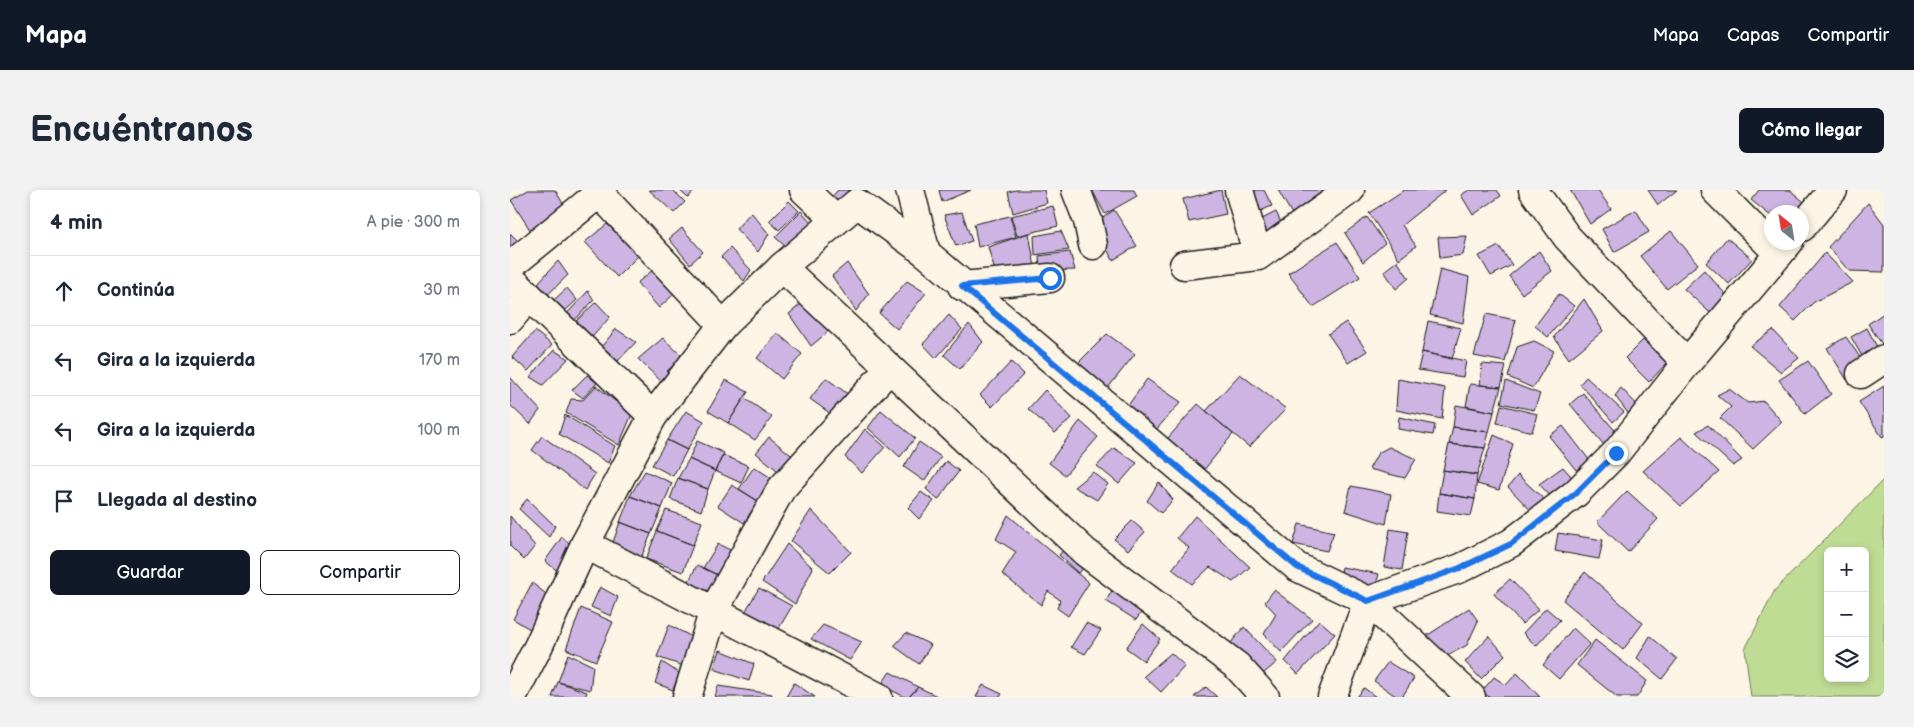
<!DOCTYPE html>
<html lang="es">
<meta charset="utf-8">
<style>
body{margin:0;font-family:"Balsamiq Sans",sans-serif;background:#f2f2f3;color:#1f2937}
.controls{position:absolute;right:15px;bottom:15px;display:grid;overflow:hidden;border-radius:8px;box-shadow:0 2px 8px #0003}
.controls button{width:45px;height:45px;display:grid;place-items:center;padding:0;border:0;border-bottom:1px solid #e0e1e3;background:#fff;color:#1f2937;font:25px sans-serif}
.compass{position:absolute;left:1254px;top:15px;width:45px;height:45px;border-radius:50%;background:#fff;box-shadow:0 2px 8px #0003;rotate:330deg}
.stop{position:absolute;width:15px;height:15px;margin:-11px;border:4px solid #1a73e8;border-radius:50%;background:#fff}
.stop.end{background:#1a73e8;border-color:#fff;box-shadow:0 1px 5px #0008}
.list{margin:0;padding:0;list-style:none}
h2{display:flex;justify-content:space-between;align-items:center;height:65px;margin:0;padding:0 20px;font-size:21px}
h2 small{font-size:16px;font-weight:400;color:#747a83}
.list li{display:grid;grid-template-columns:32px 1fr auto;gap:15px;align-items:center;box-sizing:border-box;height:70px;padding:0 20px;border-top:1px solid #e0e1e3}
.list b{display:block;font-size:19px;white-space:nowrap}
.list em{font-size:16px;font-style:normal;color:#747a83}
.actions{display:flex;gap:10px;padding:15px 20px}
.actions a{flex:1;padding:11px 0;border:1px solid #111827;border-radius:8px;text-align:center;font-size:18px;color:#111827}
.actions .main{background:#111827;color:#fff}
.icon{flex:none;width:28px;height:28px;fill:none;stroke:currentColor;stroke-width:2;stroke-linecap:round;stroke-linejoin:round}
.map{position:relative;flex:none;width:1374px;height:507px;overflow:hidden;border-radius:8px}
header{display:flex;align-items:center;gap:30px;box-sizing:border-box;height:70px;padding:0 25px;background:#111827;color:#fff}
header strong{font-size:24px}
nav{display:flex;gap:28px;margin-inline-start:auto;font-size:18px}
.intro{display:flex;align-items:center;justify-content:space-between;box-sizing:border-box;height:120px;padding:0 30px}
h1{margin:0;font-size:35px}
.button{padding:12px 22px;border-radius:8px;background:#111827;color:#fff;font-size:18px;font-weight:700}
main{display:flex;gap:30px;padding:0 30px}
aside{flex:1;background:#fff;border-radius:8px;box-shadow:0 2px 8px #0003}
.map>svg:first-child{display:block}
</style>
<header>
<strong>Mapa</strong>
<nav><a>Mapa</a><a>Capas</a><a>Compartir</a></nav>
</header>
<div class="intro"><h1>Encuéntranos</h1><a class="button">Cómo llegar</a></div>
<main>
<aside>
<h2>4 min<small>A pie · 300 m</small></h2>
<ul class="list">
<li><svg class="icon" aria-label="ahead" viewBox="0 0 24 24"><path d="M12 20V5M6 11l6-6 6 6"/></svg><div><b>Continúa</b></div><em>30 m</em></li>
<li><svg class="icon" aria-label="left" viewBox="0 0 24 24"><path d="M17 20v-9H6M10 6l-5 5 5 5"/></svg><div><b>Gira a la izquierda</b></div><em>170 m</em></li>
<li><svg class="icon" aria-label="left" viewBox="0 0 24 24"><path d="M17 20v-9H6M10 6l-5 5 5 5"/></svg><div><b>Gira a la izquierda</b></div><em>100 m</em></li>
<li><svg class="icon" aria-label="arrive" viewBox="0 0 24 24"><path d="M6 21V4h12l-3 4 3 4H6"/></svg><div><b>Llegada al destino</b></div></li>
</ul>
<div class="actions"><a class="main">Guardar</a><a>Compartir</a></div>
</aside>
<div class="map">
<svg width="1374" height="507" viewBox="0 0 1374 507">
<rect width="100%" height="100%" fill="#fcf5e5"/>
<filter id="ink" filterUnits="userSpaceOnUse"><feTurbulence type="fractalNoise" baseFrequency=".02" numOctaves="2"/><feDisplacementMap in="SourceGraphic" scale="10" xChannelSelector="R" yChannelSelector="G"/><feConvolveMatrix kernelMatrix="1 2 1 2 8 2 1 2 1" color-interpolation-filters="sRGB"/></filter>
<g filter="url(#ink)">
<path fill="#bfdc94" stroke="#6e7c58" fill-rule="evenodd" d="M1374 289V507H1241L1235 459 1265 400ZM1318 361H1355V488H1318Z"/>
<path fill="#cdb4e2" stroke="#1c1c1c" d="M18 0H45L58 22 22 43 1 10Z
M139 0H163L175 12 164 23Z
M169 0H185L178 8Z
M328 0H351L330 24 319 10Z
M429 0H461L432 12Z
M506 0H534L537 13 503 23 498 2Z
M582 0H624L627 6 595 24Z
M711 0 716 24 679 32 673 9Z
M746 0H754L762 16 748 22 740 3Z
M768 0H818L819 3 782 24Z
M894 0H936L892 35 906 56 889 69 859 23Z
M959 0H987L991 6 963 25 951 5Z
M1060 0H1088L1101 19 1080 34Z
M1138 0H1167L1148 15Z
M1249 0H1280L1300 17 1292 22H1262V27L1241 10Z
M279 11 289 21 269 40 259 31Z
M1358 13 1374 34V82L1339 81 1318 57Z
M543 16 548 36 507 46 501 26Z
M604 20 627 56 603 70 583 35Z
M1126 20 1139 42 1104 62 1092 39Z
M291 21 302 33 277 58 265 47Z
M241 22 259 44 248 62 226 39Z
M452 22 462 51 446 56 434 25Z
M766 22 775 41 756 52 746 32Z
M500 26 506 47 468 57 464 34Z
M857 27 875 53 853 72 835 43Z
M97 34 129 65 107 87 75 52Z
M172 38 193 62 180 74 159 49Z
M551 41 559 60 525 65 524 46Z
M1161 41 1188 74 1157 99 1130 66Z
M0 43 11 54 0 66Z
M519 43 526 83 487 88 478 57Z
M957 46 953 65 930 68 928 47Z
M1217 48 1242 69 1219 94 1196 73Z
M827 52 850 87 803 117 778 83Z
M989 56 1002 75 981 86 969 66Z
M220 58 241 80 234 91 211 67Z
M1029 61 1042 81 1012 104 999 86Z
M560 62 565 80 530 81 529 66Z
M1315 63 1343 92 1304 112 1285 131 1270 117Z
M48 71 58 85 29 113 18 104Z
M887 71 899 88 886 99 874 81Z
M337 73 359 104 346 121 322 86Z
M930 79 959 87 953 133 920 125Z
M143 80 165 103 149 118 127 93Z
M1194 80 1225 115 1208 130 1174 99Z
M397 91 416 103 387 139 369 123Z
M57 98 67 110 45 130 34 119Z
M78 101 84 110 58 137 51 130Z
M1049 104 1064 116 1038 147 1025 136Z
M297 109 319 141 301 156 279 124Z
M1074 109 1093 141 1059 169 1044 147Z
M86 112 100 127 76 154 60 137Z
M1374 123V157L1358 134Z
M976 124 1006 130 995 172 964 166Z
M439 125 452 139 426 168 413 154Z
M918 131 951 138 942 169 912 162Z
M836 132 857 161 838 173 818 144Z
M459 134 473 152 450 179 434 165Z
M1357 138 1372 166 1357 175 1341 147Z
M106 139 126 152 105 174 87 162Z
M1263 140 1289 168 1271 182 1240 156Z
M25 141 42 155 18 181 2 167Z
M267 143 292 164 272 189 247 168Z
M597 144 625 164 593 204 564 177Z
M1336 147 1356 176 1337 190 1317 158Z
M153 148 173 167 157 181 165 189 159 199 128 169Z
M1133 150 1157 173 1139 192 1115 168Z
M1024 151 1044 161 1023 198 998 187 1007 157Z
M44 160 58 169 33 195 20 187Z
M912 162 956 171 953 187 908 180Z
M1298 171 1321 204 1295 224 1269 190Z
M501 172 514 184 482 217 470 205Z
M972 174 996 176 991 197 970 195Z
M730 184 776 219 739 257 696 221Z
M77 185 87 193 73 208 62 200Z
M0 187 30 220 20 234 0 215Z
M1076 187 1114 222 1103 232 1070 194Z
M316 188 343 208 328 229 300 209Z
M637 189 671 212 644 242 614 221Z
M888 189 935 198 932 229 886 220Z
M216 190 238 202 218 233 198 221Z
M996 191 1030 204 1024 220 991 213Z
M960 194 991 197 984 222 956 216Z
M86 196 122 224 109 255 56 223 61 209 73 210Z
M1374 196V246L1372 247 1349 212Z
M1111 198 1133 221 1124 231 1105 206Z
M1219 199 1238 213 1254 211 1272 232 1243 259 1210 228 1221 217 1207 205Z
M535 200 562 228 545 243 518 219Z
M1073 203 1108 244 1094 255 1060 214Z
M234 208 262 227 245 250 218 233Z
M688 214 723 244 693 281 657 249Z
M946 215 984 222 979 242 943 237Z
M991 215 1027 224 1022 242 987 233Z
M371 220 405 248 390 267 358 238Z
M176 221 194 231 177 260 157 250Z
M55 225 105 256 98 273 49 244Z
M889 227 925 235 923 245 888 239Z
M570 231 588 247 555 285 539 273Z
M1198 235 1232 270 1223 276 1186 242Z
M1053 236 1080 271 1066 280 1039 246Z
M943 237 979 242 975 258 939 254Z
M355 239 375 257 352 283 335 267Z
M984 245 1003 254 989 300 967 294Z
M32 246 85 284 75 300 22 260Z
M259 247 291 273 278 289 246 263Z
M1171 247 1209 282 1171 316 1133 281Z
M157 250 177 260 163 286 142 275Z
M187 251 214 263 205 281 179 269Z
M409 252 431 267 414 291 394 277Z
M939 254 975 258 967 285 933 280Z
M879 257 906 269 895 288 859 279 868 263Z
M604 258 627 273 609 294 587 276Z
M213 265 239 276 231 293 205 281Z
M179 269 205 281 198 299 168 288Z
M436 271 449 281 428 310 416 299Z
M244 277 271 294 256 316 229 299Z
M1053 277 1066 292 1043 309 1029 294Z
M933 280 967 285 965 309 929 303Z
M135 281 162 293 152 318 120 306Z
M583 282 598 294 587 310 564 297Z
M1008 285 1039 314 1028 328 998 297Z
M168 288 198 299 191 321 160 309Z
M649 292 663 310 651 323 637 311Z
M222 295 248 311 234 333 208 316Z
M841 296 881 304 876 334 835 321Z
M1117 301 1148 329 1118 362 1087 332Z
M411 302 424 311 409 329 398 318Z
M929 303 965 309 961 326 927 321Z
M120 306 152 318 141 344 110 332Z
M17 309 45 336 39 347 9 319Z
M156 320 192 332 183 355 147 341Z
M301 320 341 362 320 383 281 351Z
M498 325 579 393 558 426 547 418 550 410 538 401 531 415 492 384 506 362 486 349Z
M0 326 25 356 14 370 0 356Z
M685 326 740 377 723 392 700 377 682 394 662 379 679 358 667 348Z
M622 331 635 342 618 360 604 349Z
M110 332 141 344 128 375 99 364Z
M789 334 824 342 817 361 783 354Z
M880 339 898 342 892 380 874 377Z
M147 341 183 355 173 382 136 369Z
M1048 343 1093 350 1089 369 1045 361Z
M52 347 64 357 50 383 35 371Z
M561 351 581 372 568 383 549 365Z
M208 354 224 362 209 386 193 378Z
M277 354 303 378 285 414 252 392Z
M187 375 212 387 202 408 177 395Z
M832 377 869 384 864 401 829 396Z
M1075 382 1133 433 1113 460 1053 410Z
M1000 389 1029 419 1012 434 984 404Z
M607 392 639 411 626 430 596 411Z
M22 393 40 407 25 442 3 429Z
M90 397 108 407 101 426 81 417Z
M249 398 282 416 265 445 232 427Z
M764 400 802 429 771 462 754 444 766 424 755 412Z
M71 418 103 432 86 471 56 459Z
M959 418 968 431 957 455 930 470 915 447Z
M1036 418 1050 430 1026 456 1013 443Z
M809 430 825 444 788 484 775 471Z
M576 433 591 440 575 464 561 457Z
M633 434 650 449 634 471 616 458Z
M159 435 186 449 176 477 147 467Z
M313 435 352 452 340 470 301 449Z
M734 437 767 472 746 490 714 461Z
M1063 438 1080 454 1049 489 1033 475Z
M396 443 421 455 409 474 384 456Z
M979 446 995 465 971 489 955 472Z
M1140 446 1167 469 1152 489 1127 468Z
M1085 450 1137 491 1127 507H1107L1067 475Z
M210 460 244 474 239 491 204 479Z
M661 463 675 476 651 502 634 486Z
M58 464 83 476 80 500 48 492Z
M152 472 169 483 163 500 145 493Z
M878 472 904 488 892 507H887L864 491Z
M380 482 408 497 399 507H395L371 495Z
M1007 483 1030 507H979L972 501 984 487 996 495Z
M48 492 77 502 75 507H42Z
M284 493 305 507H276Z
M473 495 492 504 490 507H466Z
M208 496 262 504 261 507H205Z
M408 497 429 507H399Z
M696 497 707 507H684Z
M854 498 866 507H847Z"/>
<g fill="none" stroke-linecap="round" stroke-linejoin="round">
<g stroke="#1c1c1c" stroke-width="31">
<path id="minor" d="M294 0 326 30
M400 0 416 63
M566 0 578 31 583 55
M729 0 748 66
M1023 0 1057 47 1177 173
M1205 0 1269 64
M89 3 213 135
M674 75 748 66 840 0
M0 76 93 0
M272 77 575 362 727 476 755 507
M0 88 143 226
M452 96 540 88
M0 129 19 106
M1351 184 1374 169
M75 354 368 507
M177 507 204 420 271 299 379 179
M822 507 858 411 961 507"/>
</g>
<g stroke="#1c1c1c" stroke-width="31">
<path id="major" d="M1292 37 1323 0
M2 507 28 457 75 354 143 226 213 135 272 77 347 13 416 63 787 377 858 411 951 378 1001 353 1066 303 1106 263 1177 173 1279 52"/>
</g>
<use href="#minor" stroke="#fcf5e5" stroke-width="28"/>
<use href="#major" stroke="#fcf5e5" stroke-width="28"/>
</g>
</g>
<g fill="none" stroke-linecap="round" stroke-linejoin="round" filter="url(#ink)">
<path stroke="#1a73e8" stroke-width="6" d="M540 88 452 96 787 377 858 411 950 378 1001 354 1066 303 1106 263"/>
</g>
</svg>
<div class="controls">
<button>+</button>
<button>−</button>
<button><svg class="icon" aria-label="layers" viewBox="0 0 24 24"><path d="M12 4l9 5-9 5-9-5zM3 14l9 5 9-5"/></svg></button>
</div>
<svg class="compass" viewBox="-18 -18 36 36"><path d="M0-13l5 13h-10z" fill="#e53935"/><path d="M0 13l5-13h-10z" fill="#747a83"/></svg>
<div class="stop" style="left:540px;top:88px"></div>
<div class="stop end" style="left:1106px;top:263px"></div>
</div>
</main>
